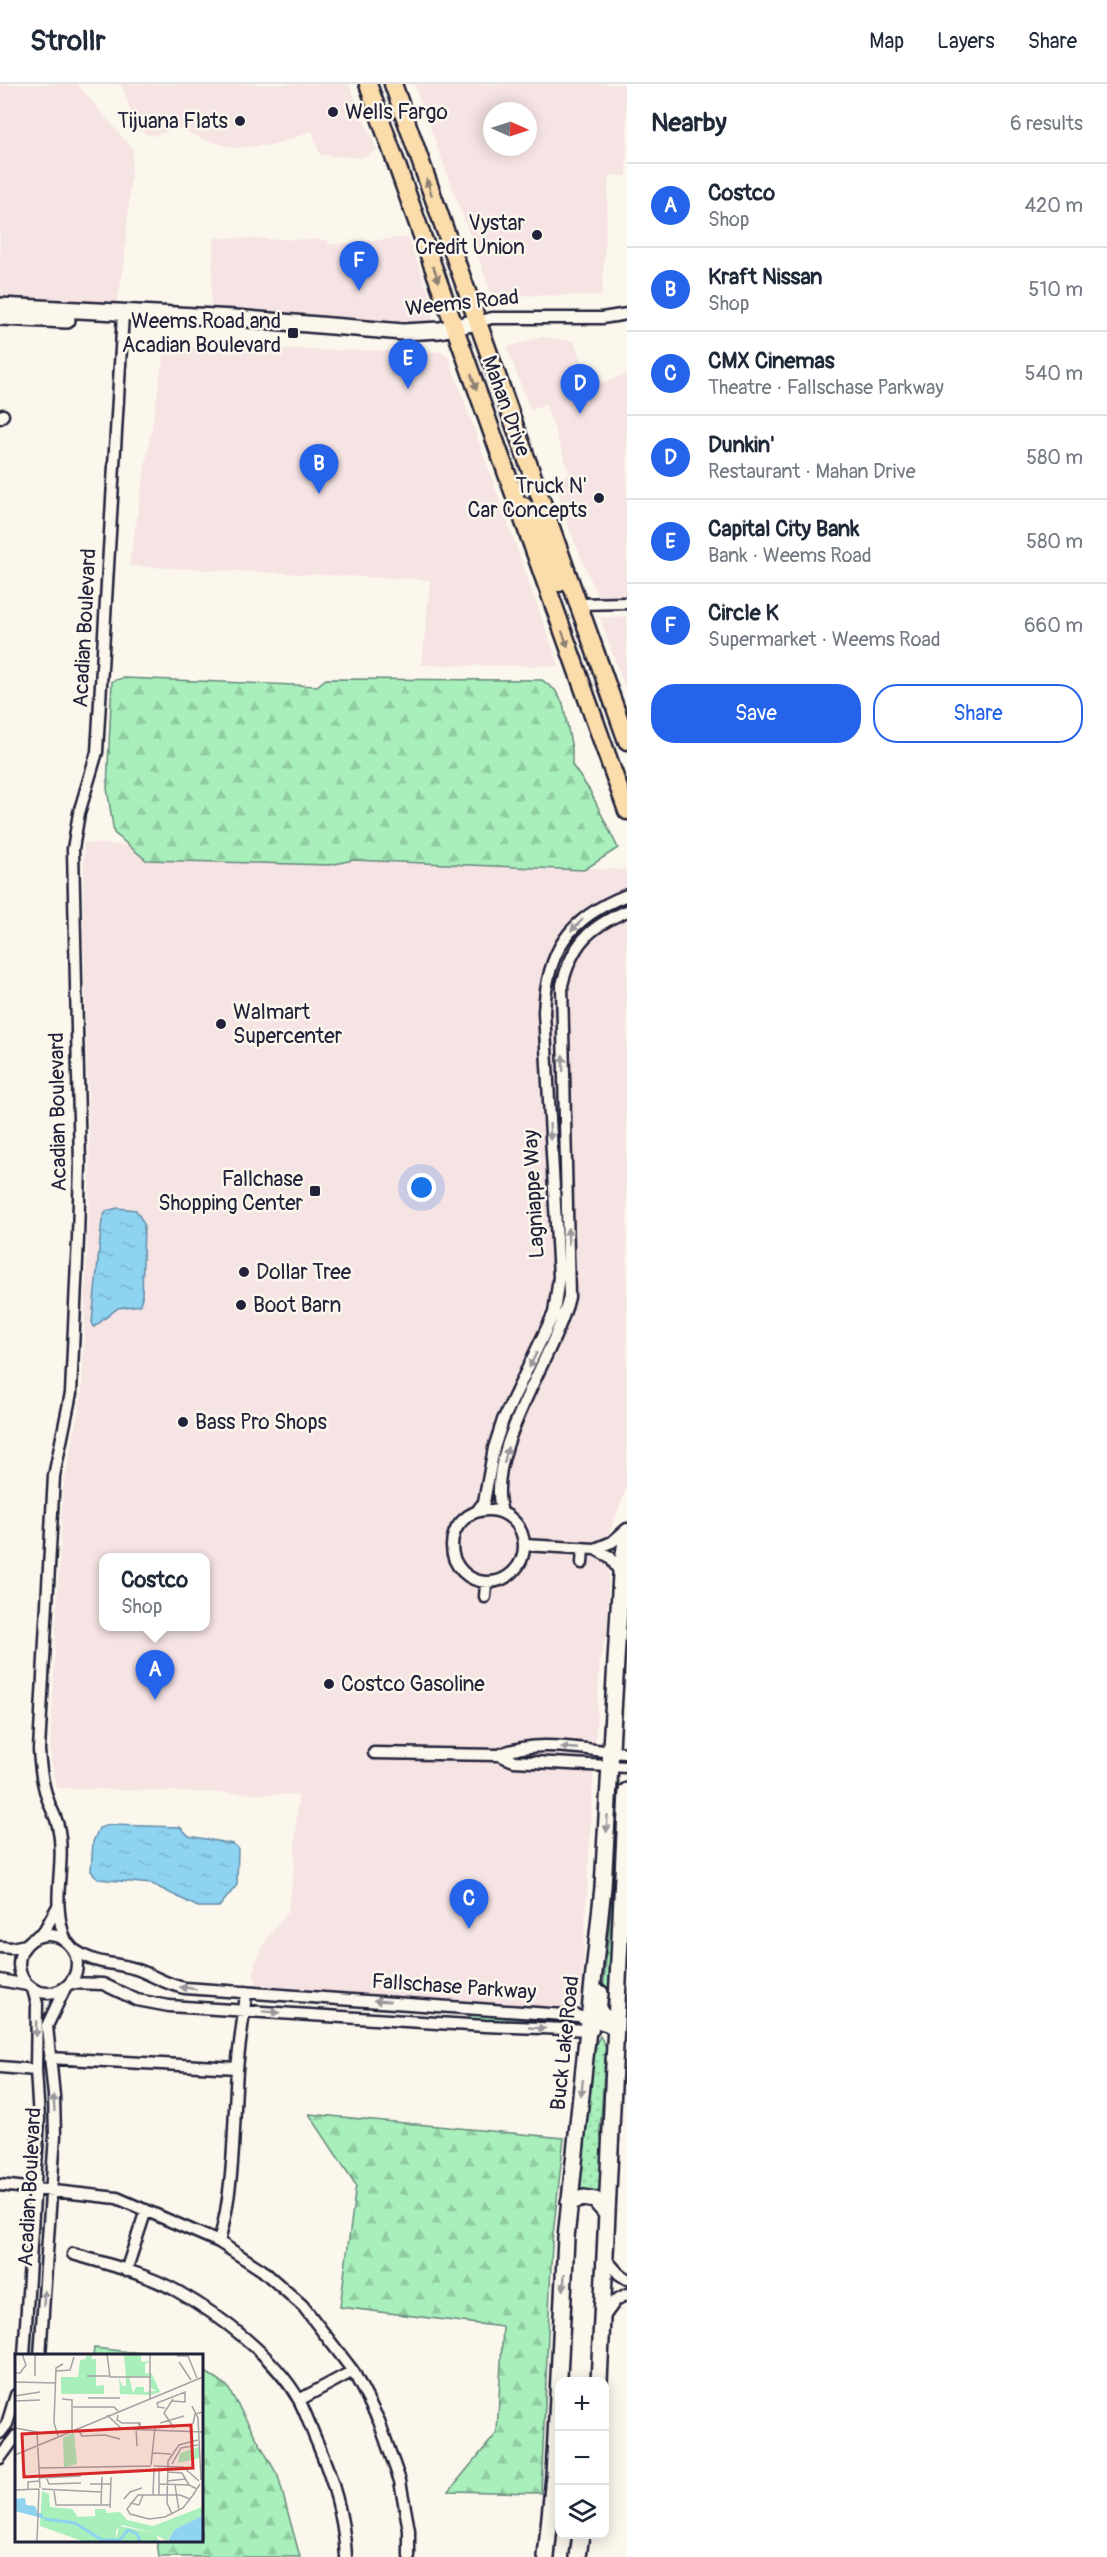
<!DOCTYPE html>
<meta charset="utf-8">
<style>
body{margin:0;font-family:Pangolin,sans-serif;background:#f2f2f3;color:#1f2937}
.controls{position:absolute;right:18px;bottom:18px;display:grid;overflow:hidden;border-radius:12px;box-shadow:0 3px 15px #0003}
.controls button{width:54px;height:54px;display:grid;place-items:center;padding:0;border:0;border-bottom:2px solid #e0e1e3;background:#fff;color:#1f2937;font:30px sans-serif}
.compass{position:absolute;left:483px;top:18px;width:54px;height:54px;border-radius:50%;background:#fff;box-shadow:0 3px 15px #0003;rotate:93deg}
.you{position:absolute;left:422px;top:1104px;width:21px;height:21px;margin:-15px;border:4px solid #fff;border-radius:50%;background:#1a73e8;box-shadow:0 0 0 9px #1a73e833}
.badge{display:grid;place-items:center;width:39px;height:39px;border-radius:50%;background:#2563eb;color:#fff;font-size:20px;font-weight:700}
.pin{position:absolute;translate:-50% -50px;filter:drop-shadow(0 2px 3px #0008)}
.pin::after{content:'';position:absolute;top:32px;width:21px;height:18px;background:inherit;clip-path:polygon(0 0,100% 0,50% 100%)}
.popup{position:absolute;left:99px;top:1469px;width:111px;height:78px;box-sizing:border-box;display:grid;place-content:center;border-radius:12px;background:#fff;filter:drop-shadow(0 2px 4px #0005);font-size:20px;white-space:nowrap;color:#747a83}
.popup b{font-size:22px;color:#1f2937}
.popup::after{content:'';position:absolute;left:50%;top:100%;margin-left:-12px;border:12px solid transparent;border-top-color:#fff}
.list{margin:0;padding:0;list-style:none}
h2{display:flex;justify-content:space-between;align-items:center;height:78px;margin:0;padding:0 24px;font-size:26px}
h2 small{font-size:20px;font-weight:400;color:#747a83}
.list li{display:grid;grid-template-columns:39px 1fr auto;gap:18px;align-items:center;box-sizing:border-box;height:84px;padding:0 24px;border-top:2px solid #e0e1e3}
.list b{display:block;font-size:22px;white-space:nowrap}
.list p{margin:0;font-size:20px;white-space:nowrap;color:#747a83}
.list em{font-size:20px;font-style:normal;color:#747a83}
.actions{display:flex;gap:12px;padding:18px 24px}
.actions a{flex:1;padding:14px 0;border:2px solid #2563eb;border-radius:24px;text-align:center;font-size:21px;color:#2563eb}
.actions .main{background:#2563eb;color:#fff}
.icon{flex:none;width:33px;height:33px;fill:none;stroke:currentColor;stroke-width:2;stroke-linecap:round;stroke-linejoin:round}
.map{position:relative;flex:none;width:627px;height:2473px;overflow:hidden}
header{display:flex;align-items:center;gap:36px;box-sizing:border-box;height:84px;padding:0 30px;background:#fff;border-bottom:2px solid #e0e1e3}
header strong{font-size:28px}
nav{display:flex;gap:33px;margin-inline-start:auto;font-size:21px}
main{display:flex}
aside{flex:1;background:#fff}
.map>svg:first-child{display:block}
</style>
<header>
<strong>Strollr</strong>
<nav><a>Map</a><a>Layers</a><a>Share</a></nav>
</header>
<main>
<div class="map">
<svg width="627" height="2473" viewBox="0 0 627 2473">
<defs>
<pattern id="forest-firs" width="22" height="20" patternUnits="userSpaceOnUse" patternTransform="scale(1.5)"><rect width="22" height="20" fill="#a8efbb"/><path d="M5 1l3.5 6h-7zM16 11l3.5 6h-7z" fill="#90cda2"/></pattern>
<pattern id="garden-dots" width="8" height="8" patternUnits="userSpaceOnUse" patternTransform="scale(1.5)"><rect width="8" height="8" fill="#a8efbb"/><path d="M2 2h.1M6 6h.1" fill="none" stroke="#90cda2" stroke-width="1.8" stroke-linecap="round"/></pattern>
<pattern id="water-ripples" width="26" height="14" patternUnits="userSpaceOnUse" patternTransform="scale(1.5)"><rect width="26" height="14" fill="#8ed3f0"/><path d="M2 4q2-2 4 0t4 0M15 11q2-2 4 0t4 0" fill="none" stroke="#7ab5cf"/></pattern>
</defs>
<rect width="100%" height="100%" fill="#fbf7ec"/>
<filter id="ink" filterUnits="userSpaceOnUse"><feTurbulence type="fractalNoise" baseFrequency=".0167" numOctaves="2"/><feDisplacementMap in="SourceGraphic" scale="12" xChannelSelector="R" yChannelSelector="G"/><feConvolveMatrix kernelMatrix="1 2 1 2 8 2 1 2 1" color-interpolation-filters="sRGB"/></filter>
<g filter="url(#ink)">
<path fill="#f6e3e3" fill-rule="evenodd" d="M0 0H77L133 65 124 184 115 227 0 219Z
M119 0H349L377 66 361 74 320 71 312 47 274 61 234 64 203 55 178 44 151 52 137 45 123 4Z
M414 0H627V92L609 91 602 212 492 211ZM492 27H528V63H492Z
M408 153 433 221 432 237 427 240 414 242 210 233 214 154 328 156 329 161Z
M541 253 574 257 590 303 627 290V513H598L570 447 554 395 570 390 546 321 530 326 507 263Z
M165 263 441 268 448 272 559 582 422 581 430 496 129 482Z
M627 532V610L600 534Z
M84 759 627 786V1402L610 1448 607 1548 600 1574 581 1914 575 1923 567 1925 481 1921 266 1906 257 1900 254 1891 255 1880 267 1854 288 1828 294 1782 298 1711 56 1704 50 1669 63 1406 82 1309 90 1087 83 836ZM104 1474H206V1542H104Z"/>
<path fill="url(#forest-firs)" stroke="#65887b" stroke-width="1.5" d="M124 594 317 602 326 595 542 596 555 606 563 619 572 665V681L590 707 618 764 584 786 353 776 330 781 146 776 114 749 107 704 112 597Z
M309 2030 564 2054 552 2159 541 2409 449 2407 497 2349 503 2243 340 2223 356 2101Z
M94 2264 168 2272H93Z
M201 2285 227 2302 278 2392 300 2473H159L157 2457 201 2456Z"/>
<path fill="url(#garden-dots)" stroke="#65887b" stroke-width="1.5" d="M617 1695 619 1697V1705L615 1794 618 1813 611 1918 607 1927 602 1917 612 1815 609 1793Z
M478 1927 509 1933 569 1937 570 1939H478L469 1932 471 1928Z
M600 1952 606 1963 600 2046 604 2071 605 2112 577 2111 593 1966Z"/>
<path fill="url(#water-ripples)" stroke="#638ca8" stroke-width="1.5" d="M118 1124 136 1126 144 1140 142 1213 140 1221 118 1224 94 1243 92 1238 102 1136 106 1127Z
M109 1741 180 1743 189 1752 233 1760 238 1764 237 1801 219 1823H198L152 1800 98 1795 91 1787 93 1758 99 1744Z"/>
<g fill="none" stroke-linecap="round" stroke-linejoin="round">
<g stroke="#22223b" stroke-width="15">
<path id="street" d="M477 238 492 234H602L627 230
M0 334 3 331
M579 520 627 519
M452 1462a36 36 0 1 1 72 0a36 36 0 1 1-72 0Z
M477 1427 484 1418 494 1364 503 1336 554 1229 559 1193 544 928C547 867 568 834 627 811
M502 1428C483 1369 555 1273 569 1213L562 901C572 861 588 843 627 827
M524 1461 595 1465 610 1473 621 1490
M595 1465 612 1458 627 1445
M582 1479 583 1464
M485 1513 486 1499
M374 1669 499 1671 514 1677 627 1683
M499 1671C538 1653 586 1667 627 1669
M19 1880a29 29 0 1 1 58 0a29 29 0 1 1-58 0Z
M37 1852 44 1847 57 1824
M66 1857C49 1816 67 1782 58 1742 56 1733 51 1725 48 1716 42 1699 40 1683 39 1666L54 1392 71 1309 78 1154 80 1081 73 765 79 729 97 668 123 230
M0 1863 11 1864 26 1861
M73 1865C97 1882 111 1877 136 1885 153 1891 167 1901 185 1904L578 1932 611 1943
M0 1896 27 1901
M70 1899 103 1900 137 1916 169 1922 485 1942 593 1946
M49 1974 237 1984
M0 1983 36 1986
M0 2101 117 2114 219 2158 262 2186 303 2222 353 2287 379 2337 400 2397 409 2446V2473
M219 2158C235 2101 233 2045 237 1986 239 1960 244 1934 246 1908
M73 2170C107 2180 146 2190 177 2207 221 2232 274 2272 299 2316 306 2329 311 2345 317 2358 333 2396 344 2432 346 2473
M605 2174 619 2190 627 2195
M126 2187 146 2126
M603 2234 616 2216 627 2210
M24 2272 39 2035 36 1986 37 1920 33 1905
M40 2272 55 2051 54 2012 47 1942 65 1904
M299 2316 353 2287
M0 2349 7 2340 16 2311
M0 2374 16 2352"/>
</g>
<g stroke="#22223b" stroke-width="20">
<path id="secondary" d="M0 222 235 234 403 248 440 246 477 238
M0 233 67 236
M600 1909 598 1926 614 1944
M569 2118 584 2114 595 2116 607 2130
M599 2298 627 1707
M546 2473 554 2392 566 2154 603 1803 621 1490 627 1450
M578 2473 581 2450"/>
</g>
<g stroke="#22223b" stroke-width="21">
<path id="primary" d="M368 0 627 727
M393 0 627 657
M524 422 538 441 559 499"/>
</g>
<use href="#street" stroke="#fbf7ec" stroke-width="10"/>
<use href="#secondary" stroke="#fbf7ec" stroke-width="15"/>
<use href="#primary" stroke="#fbddab" stroke-width="16"/>
</g>
<defs><path id="oneway-solid" d="M-6-.8H1V-3.2L6.5 0L1 3.2V.8H-6Z" transform="scale(1.5)"/></defs>
<g fill="#8e8073">
<use href="#oneway-solid" transform="translate(429 103) rotate(-109)"/>
<use href="#oneway-solid" transform="translate(436 190) rotate(70)"/>
<use href="#oneway-solid" transform="translate(474 298) rotate(70)"/>
<use href="#oneway-solid" transform="translate(565 555) rotate(70)"/>
</g>
<g fill="#99979c">
<use href="#oneway-solid" transform="translate(577 841) rotate(136)"/>
<use href="#oneway-solid" transform="translate(563 979) rotate(-91)"/>
<use href="#oneway-solid" transform="translate(550 1048) rotate(87)"/>
<use href="#oneway-solid" transform="translate(568 1152) rotate(-92)"/>
<use href="#oneway-solid" transform="translate(533 1276) rotate(116)"/>
<use href="#oneway-solid" transform="translate(506 1371) rotate(-77)"/>
<use href="#oneway-solid" transform="translate(569 1664) rotate(-175)"/>
<use href="#oneway-solid" transform="translate(607 1740) rotate(93)"/>
<use href="#oneway-solid" transform="translate(188 1904) rotate(-172)"/>
<use href="#oneway-solid" transform="translate(382 1917) rotate(-176)"/>
<use href="#oneway-solid" transform="translate(271 1928) rotate(4)"/>
<use href="#oneway-solid" transform="translate(537 1944) rotate(3)"/>
<use href="#oneway-solid" transform="translate(36 1945) rotate(92)"/>
<use href="#oneway-solid" transform="translate(582 2004) rotate(96)"/>
<use href="#oneway-solid" transform="translate(54 2019) rotate(-93)"/>
<use href="#oneway-solid" transform="translate(564 2198) rotate(93)"/>
<use href="#oneway-solid" transform="translate(44 2214) rotate(-87)"/>
</g>
</g>
<g fill="#22223b" stroke="#fbf7ec" stroke-width="2">
<circle cx="333" cy="28" r="6"/>
<circle cx="240" cy="37" r="6"/>
<circle cx="537" cy="151" r="6"/>
<rect x="287" y="243" width="12" height="12" rx="3"/>
<circle cx="599" cy="414" r="6"/>
<circle cx="221" cy="940" r="6"/>
<rect x="309" y="1101" width="12" height="12" rx="3"/>
<circle cx="244" cy="1188" r="6"/>
<circle cx="241" cy="1221" r="6"/>
<circle cx="183" cy="1338" r="6"/>
<circle cx="329" cy="1600" r="6"/>
</g>
<g text-anchor="middle" dominant-baseline="central" stroke-width="5" stroke-linejoin="round" paint-order="stroke">
<g font-size="21" fill="#22223b" stroke="#fbf7ec" text-anchor="start">
<text x="345" y="28">Wells Fargo</text>
<text x="228" y="37" text-anchor="end">Tijuana Flats</text>
<text x="525" y="139" text-anchor="end">Vystar<tspan x="525" dy="24">Credit Union</tspan></text>
<text x="281" y="237" text-anchor="end">Weems Road and<tspan x="281" dy="24">Acadian Boulevard</tspan></text>
<text x="587" y="402" text-anchor="end">Truck N'<tspan x="587" dy="24">Car Concepts</tspan></text>
<text x="233" y="928">Walmart<tspan x="233" dy="24">Supercenter</tspan></text>
<text x="303" y="1095" text-anchor="end">Fallchase<tspan x="303" dy="24">Shopping Center</tspan></text>
<text x="256" y="1188">Dollar Tree</text>
<text x="253" y="1221">Boot Barn</text>
<text x="195" y="1338">Bass Pro Shops</text>
<text x="341" y="1600">Costco Gasoline</text>
</g>
<g font-size="21" fill="#22223b" stroke="#fbf7ec">
<text transform="translate(462 219) rotate(-6)">Weems Road</text>
<text transform="translate(506 322) rotate(70)">Mahan Drive</text>
<text transform="translate(85 544) rotate(-87)">Acadian Boulevard</text>
<text transform="translate(58 1028) rotate(-91)">Acadian Boulevard</text>
<text transform="translate(534 1110) rotate(-93)">Lagniappe Way</text>
<text transform="translate(454 1903) rotate(4)">Fallschase Parkway</text>
<text transform="translate(565 1959) rotate(-84)">Buck Lake Road</text>
<text transform="translate(30 2103) rotate(-87)">Acadian Boulevard</text>
</g>
</g>
<g transform="translate(15 2270)">
<rect width="188" height="188" fill="#fbf7ec"/>
<path d="M71 0H78L76 5H81V32L89 31V40H46V23H63L65 6 71 5ZM102 0H126V8L135 7 130 10V19L137 20 145 38 136 41 105 40 104 23 107 32H111V23L109 1ZM114 23H135L136 34 141 37 129 38V33H121L118 39ZM59 78 62 110 49 113 48 84ZM184 93V104L163 109 165 99ZM27 137 34 140 35 153 57 155 63 163 80 162V155H91V159L105 158 112 166 138 172 187 153V159L140 179 107 171 101 176V187H67L25 172Z" fill="#a8efbb" fill-rule="evenodd"/>
<path d="M187 159V162L159 176 152 187 141 181 144 187H101L104 172 140 179Z" fill="#a8efbb"/>
<path d="M10 144 11 151 20 152 23 159H26L30 165 0 157V145ZM187 162V187H153L159 176Z" fill="#8ed3f0"/>
<path fill="none" stroke="#8ed3f0" stroke-width="3" d="M30 165 60 169 87 186H105L113 176 122 180 125 187"/>
<path fill="none" stroke="#a4a2a5" stroke-width="1.5" d="M20 0V22M92 0 95 23H135M135 0V45M20 1 42 0M162 2H173L182 24M164 8 176 26M41 17 55 16 59 3M0 19H5L11 11 7 0M72 22H95M0 28 41 29M0 42 25 38M73 44H105M47 45 57 46V76M158 45 149 59 159 74M0 47 25 46M177 52 183 64 186 126M58 53H99L103 57M150 54 143 53 142 49 170 38V48L157 47M92 61 107 75 188 78M103 61 102 66 107 69H125V72L123 69M145 69 169 62M178 70 180 60 188 58M0 74 22 78 25 134M62 74 67 82 90 81 105 85M121 74 122 92M43 82 39 69 41 14 48 10M138 99 156 100M0 101 188 23M157 110 166 94 183 91M136 111 140 74M139 112 168 113 184 127M24 114 136 112M152 118 167 119 174 131M25 124 66 122M32 125 34 130 66 129M152 127 171 125M75 130H95M144 130 174 131 182 135M160 131 164 157M27 135 86 138M0 136 24 135M13 136V128L25 127M39 137 41 151H95M138 141 139 114M144 141V114M109 145 115 138 127 134M175 145 165 141H123L112 155 115 160 134 165 150 163 168 154 178 141 185 130M115 149 124 151 128 141M86 151 87 123M95 154 96 123M157 160 152 149 153 107 164 91 183 86M22 187 24 135"/>
<path fill="#d62828" fill-opacity="0.15" stroke="#d62828" stroke-width="3" d="M176 71 178 114 9 123 7 80Z"/>
<rect width="188" height="188" fill="none" stroke="#22223b" stroke-width="3"/>
</g>
</svg>
<div class="controls">
<button>+</button>
<button>−</button>
<button><svg class="icon" aria-label="layers" viewBox="0 0 24 24"><path d="M12 4l9 5-9 5-9-5zM3 14l9 5 9-5"/></svg></button>
</div>
<svg class="compass" viewBox="-18 -18 36 36"><path d="M0-13l5 13h-10z" fill="#e53935"/><path d="M0 13l5-13h-10z" fill="#747a83"/></svg>
<div class="you"></div>
<div class="pin badge" style="left:155px;top:1616px">A</div>
<div class="popup"><b>Costco</b>Shop</div>
<div class="pin badge" style="left:319px;top:410px">B</div>
<div class="pin badge" style="left:469px;top:1845px">C</div>
<div class="pin badge" style="left:580px;top:330px">D</div>
<div class="pin badge" style="left:408px;top:305px">E</div>
<div class="pin badge" style="left:359px;top:207px">F</div>
</div>
<aside>
<h2>Nearby<small>6 results</small></h2>
<ul class="list">
<li><span class="badge">A</span><div><b>Costco</b><p>Shop</p></div><em>420 m</em></li>
<li><span class="badge">B</span><div><b>Kraft Nissan</b><p>Shop</p></div><em>510 m</em></li>
<li><span class="badge">C</span><div><b>CMX Cinemas</b><p>Theatre · Fallschase Parkway</p></div><em>540 m</em></li>
<li><span class="badge">D</span><div><b>Dunkin'</b><p>Restaurant · Mahan Drive</p></div><em>580 m</em></li>
<li><span class="badge">E</span><div><b>Capital City Bank</b><p>Bank · Weems Road</p></div><em>580 m</em></li>
<li><span class="badge">F</span><div><b>Circle K</b><p>Supermarket · Weems Road</p></div><em>660 m</em></li>
</ul>
<div class="actions"><a class="main">Save</a><a>Share</a></div>
</aside>
</main>
